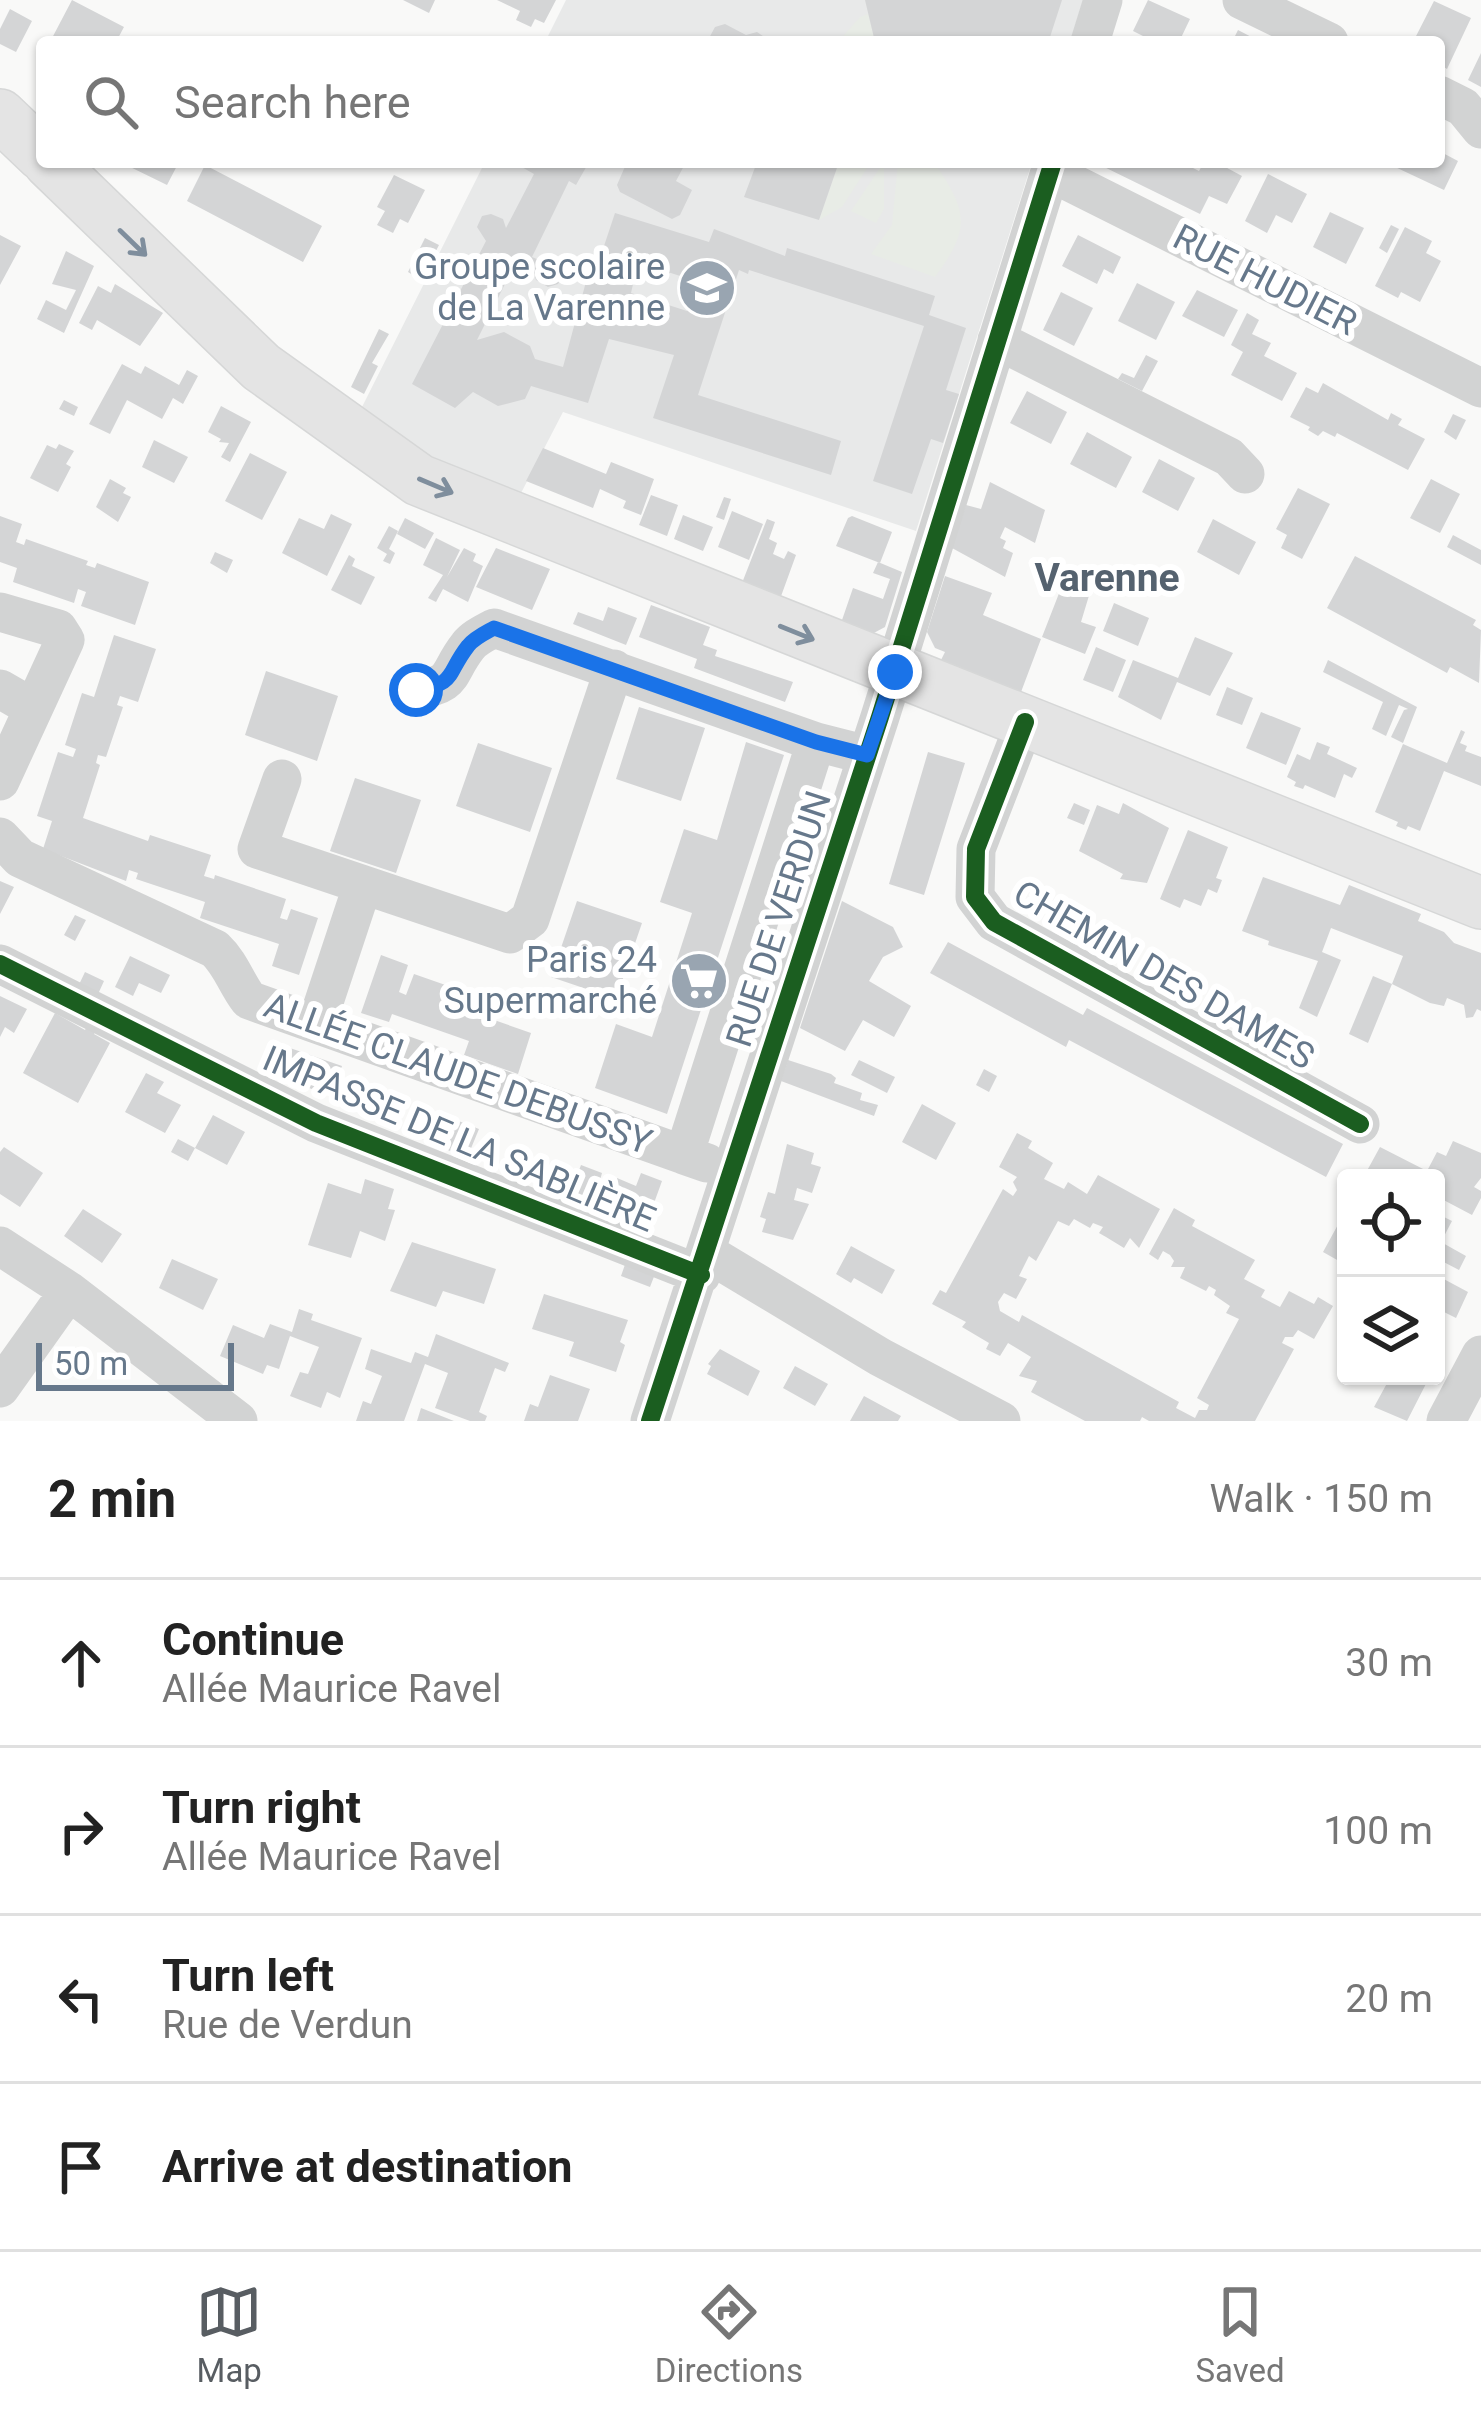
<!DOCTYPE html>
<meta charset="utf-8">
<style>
body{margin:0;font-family:Roboto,sans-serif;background:#f6f6f6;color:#222}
.controls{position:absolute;right:36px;bottom:36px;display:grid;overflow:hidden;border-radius:12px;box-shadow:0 3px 9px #0004}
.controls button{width:108px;height:108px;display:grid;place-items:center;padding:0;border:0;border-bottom:3px solid #e0e0e0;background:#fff;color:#222;font:60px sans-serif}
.scale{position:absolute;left:36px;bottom:30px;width:198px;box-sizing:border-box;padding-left:12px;border:6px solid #66788b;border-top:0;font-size:33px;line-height:42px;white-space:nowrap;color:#66788b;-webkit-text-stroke:9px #fff;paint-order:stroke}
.stop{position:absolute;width:36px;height:36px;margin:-27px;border:9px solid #1a73e8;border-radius:50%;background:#fff}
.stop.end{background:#1a73e8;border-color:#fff;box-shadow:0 3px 12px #0008}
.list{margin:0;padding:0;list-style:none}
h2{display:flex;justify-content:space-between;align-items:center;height:156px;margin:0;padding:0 48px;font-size:51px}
h2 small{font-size:39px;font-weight:400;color:#767676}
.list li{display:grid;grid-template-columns:78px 1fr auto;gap:36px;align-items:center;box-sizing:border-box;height:168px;padding:0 48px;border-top:3px solid #e0e0e0}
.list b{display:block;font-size:45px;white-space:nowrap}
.list p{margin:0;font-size:39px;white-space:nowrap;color:#767676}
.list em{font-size:39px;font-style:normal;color:#767676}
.icon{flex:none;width:66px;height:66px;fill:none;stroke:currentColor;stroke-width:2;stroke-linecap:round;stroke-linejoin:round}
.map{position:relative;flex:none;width:1481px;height:1421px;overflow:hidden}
.search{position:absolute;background:#fff;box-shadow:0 3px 9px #0004;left:36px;right:36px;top:36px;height:132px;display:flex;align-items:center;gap:30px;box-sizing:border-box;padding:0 42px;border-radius:12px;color:#767676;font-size:45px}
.sheet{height:828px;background:#fff}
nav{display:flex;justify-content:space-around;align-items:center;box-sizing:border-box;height:168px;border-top:3px solid #e0e0e0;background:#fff;font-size:33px;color:#767676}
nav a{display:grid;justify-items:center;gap:6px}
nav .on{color:#585d62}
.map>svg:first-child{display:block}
</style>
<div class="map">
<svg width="1481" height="1421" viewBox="0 0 1481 1421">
<rect width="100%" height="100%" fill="#f9f9f8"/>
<path fill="#e8e9e9" d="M566 0H1083L1070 42H545Z
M485 162H1032L916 531 563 412 520 495 426 454 359 413Z"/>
<path fill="#e8ece6" d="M868 14 875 42H838L860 17Z
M839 162H871L842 207 819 220Z
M884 162V209L876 223 851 211Z
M898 162H934C967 211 972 227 935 277L871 254 892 225Z"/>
<path fill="#d4d5d6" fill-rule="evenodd" d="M72 0 124 27 116 42 51 40Z
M403 0H435L429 13Z
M497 0H556L544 23 535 19 531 27 516 20 520 11Z
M865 0H1062L1050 37 1031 42H875Z
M1148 0 1190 19 1179 42H1155L1133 31Z
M1434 1 1471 18 1447 69 1439 64V42H1413Z
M10 9 32 21 16 52 0 44V29Z
M725 24 746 35 757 32 772 42H707L715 27Z
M1238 30 1261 42H1232Z
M1481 53V87L1468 80Z
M1439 151 1458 161 1444 190 1393 166 1395 162H1439Z
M120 162H179L167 185Z
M522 162H589L576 185 569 181 532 257 539 260 549 257 560 263 564 273 558 284 548 287 536 280 533 271 516 262 477 340 504 332 530 346 535 359 563 367 587 278 593 279 615 213 709 242 714 229 785 256 787 248 935 296 929 315 966 328 946 390 959 394 943 443 931 439 912 494 873 481 924 326 749 270 748 274 739 270 698 395 841 441 831 475 653 418 674 355 609 339 588 403 531 386 525 399 498 406 473 392 455 408 412 384 486 241 477 227 482 216 491 214 503 219 506 228 534 174 520 166ZM633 261 696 281 687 311 631 293 634 280 627 278Z
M627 162H686L676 181 692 190 680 215 672 219 620 192 617 185Z
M757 162H839L819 220 744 197Z
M1094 162H1181L1199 171 1204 162H1216L1242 176 1227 204 1209 196 1200 214Z
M205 165 322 226 303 262 187 201Z
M1268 174 1307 194 1292 223 1276 215 1267 233 1245 221Z
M394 175 425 190 408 223 400 219 393 233 377 225 385 211 377 207Z
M1330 212 1364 228 1346 264 1313 247Z
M1391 225 1399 229 1387 253 1379 248Z
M1405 227 1432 241 1426 253 1441 261 1420 302 1401 292 1398 298 1375 286Z
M0 235 21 246 0 285Z
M1078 235 1121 257 1113 274 1104 269 1097 284 1062 266Z
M425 238 439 245 421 280 408 272Z
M66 251 94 266 64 333 37 319 46 300 66 310 76 290 52 284Z
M1137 283 1175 302 1156 340 1118 321Z
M115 284 163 313 140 346 97 320 92 330 79 323 98 286 111 293Z
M1197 290 1238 310 1224 337 1182 316Z
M1061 292 1093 308 1074 346 1043 330Z
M1247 313 1259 320 1252 334 1271 343 1264 356 1297 373 1282 401 1231 375 1243 352 1231 345Z
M379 329 389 334 372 363 378 366 364 394 351 387Z
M1146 355 1158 361 1142 391 1118 379 1122 373 1134 378Z
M122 364 141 374 145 366 179 385 187 370 198 376 183 404 173 398 162 419 127 400 110 434 89 424Z
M1323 383 1388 420 1391 413 1402 419 1398 425 1425 439 1408 470 1337 433 1335 437 1323 431 1318 436 1308 430 1310 427 1290 417 1306 387 1318 393Z
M1027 391 1067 412 1051 444 1010 423Z
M64 400 78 407 74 416 59 409Z
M221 406 251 422 230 462 221 457 229 443 219 442 221 439 208 432Z
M1453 414 1466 420 1456 440 1444 432Z
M1087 432 1132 457 1116 488 1070 464Z
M154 440 188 457 174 483 142 467Z
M59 444 74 451 66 464 71 467 58 492 30 478 47 445 56 449Z
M543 448 606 474 611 462 654 479 641 515 623 508 626 501 600 489 593 508 526 481Z
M250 453 287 472 262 520 225 501Z
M1159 459 1195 478 1178 511 1142 492Z
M110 479 126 488 123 493 131 497 118 522 96 507Z
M1431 479 1460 494 1440 533 1410 518Z
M990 482 1045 510 1035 543 1005 527 1000 538 1006 541 1003 548 1013 553 1005 577 952 548 966 505 981 509Z
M1298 488 1330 504 1302 559 1281 548 1287 535 1276 529Z
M651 495 678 505 667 536 639 525Z
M724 497 731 499 724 520 716 517Z
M732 511 763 524 749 560 718 547Z
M331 514 352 524 327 576 282 553 299 518 324 529Z
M683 515 713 527 703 551 674 539Z
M0 516 22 524 16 542 24 545 26 539 88 561 86 565 95 568 97 563 149 582 135 625 81 606 86 592 78 589 74 603 13 582 17 568 0 562Z
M852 516 892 532 880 563 836 546 848 518Z
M405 518 434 533 425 549 397 534Z
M767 519 775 522 769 539 777 543 773 554 784 559 788 551 796 555 780 599 742 583Z
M1213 519 1256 542 1239 575 1197 552Z
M389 526 398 531 389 549 395 553 390 564 383 561 387 554 377 548Z
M1453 535 1481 550V565L1447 547Z
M436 538 460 550 447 577 464 548 476 554 473 561 483 566 468 602 443 589 436 602 428 598 443 575 423 565Z
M496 548 550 569 532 610 476 587Z
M215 552 233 560 227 573 210 563Z
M349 555 355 559 352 566 375 577 361 605 331 590Z
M1355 556 1476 620 1473 625 1481 630 1479 683 1450 667 1447 673 1327 608Z
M878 562 902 572 885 627 870 635 841 623 853 588 883 599 890 579 873 573Z
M945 576 992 593 983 615 1041 639 1021 692 941 660 945 652 935 648 927 632Z
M1065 578 1091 589 1081 622 1096 627 1085 654 1042 637Z
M1114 603 1149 618 1138 646 1103 631Z
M651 605 710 627 703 645 717 650 715 656 793 682 785 702 694 668 697 659 639 637Z
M608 607 637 618 626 645 573 624 578 612 603 621Z
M114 635 156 649 138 702 120 696 117 705 123 707 106 757 98 755 96 763 100 765 83 818 148 841 150 835 211 855 204 876 214 879 215 875 286 899 280 918 287 920 291 909 318 918 299 975 272 966 279 944 200 918 205 902 136 879 138 873 129 870 126 881 43 849 52 821 37 816 58 752 73 757 76 749 65 745 82 693 94 697Z
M1195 637 1233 653 1210 696 1177 682 1161 720 1118 697 1133 660 1178 678Z
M1096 647 1126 660 1113 692 1083 680Z
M1328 660 1417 707 1403 743 1391 737 1404 710 1408 709 1399 705 1386 736 1372 729 1383 702 1323 672Z
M266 671 338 696 317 761 245 735Z
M1227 687 1253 698 1242 725 1216 715Z
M639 707 705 728 681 801 616 779Z
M1261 712 1301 728 1286 765 1246 748Z
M1461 730 1465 732 1460 743 1467 746 1465 751 1481 757V786L1444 771 1420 831 1408 826 1406 830 1396 826 1398 822 1375 812 1403 744 1447 763Z
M746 742 784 755 667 1114 595 1088 616 1024 652 1037 692 913 660 902 684 829 717 840Z
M1317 742 1330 747 1327 754 1357 768 1352 778 1344 774 1335 798 1305 785 1303 789 1294 786 1296 782 1287 777 1297 754 1310 760Z
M478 743 552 768 530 832 456 806Z
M928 752 965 763 924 895 889 884Z
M355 778 421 800 396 873 330 851Z
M1074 803 1090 810 1084 825 1067 818Z
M1123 803 1169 828 1147 883 1120 879 1123 874 1079 851 1097 805 1119 814Z
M1188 830 1228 847 1216 878 1222 880 1217 893 1208 889 1201 906 1184 899 1180 908 1160 899Z
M1263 877 1340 905 1349 885 1421 914 1418 921 1444 932 1454 943 1481 953V1011L1477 1009 1473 1017 1466 1018 1464 1005 1447 998 1444 1006 1430 1003 1392 984 1368 1043 1349 1034 1373 976 1392 984 1403 956 1331 928 1322 952 1341 960 1317 1017 1299 1008 1318 961 1268 945 1269 941 1242 931Z
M0 881 14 887 0 914Z
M577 901 642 923 616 999 551 977Z
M842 901 893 927 903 947 883 957 869 981 911 1006 894 1037 863 1020 845 1051 800 1028Z
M75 915 86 920 75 941 64 935Z
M948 942 1083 1015 1087 1008 1343 1144 1326 1177 1069 1040 1066 1047 930 973Z
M381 955 408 965 399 992 406 995 414 974 474 995 468 1015 476 1017 477 1014 531 1033 518 1074 464 1055 469 1041 392 1014 389 1022 361 1013Z
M130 956 170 975 161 993 139 983 133 996 115 987Z
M85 972 104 981 94 1003 75 993Z
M0 996 27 1009 14 1033 5 1027 0 1037Z
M55 1013 85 1030 88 1024 97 1029 94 1034 110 1043 78 1103 23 1073Z
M290 1048 342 1066 331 1096 279 1077Z
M788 1060 831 1074 836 1078 834 1083 862 1093 860 1100 878 1105 874 1116 781 1081Z
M859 1060 895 1077 887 1093 851 1075Z
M984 1069 997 1076 989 1092 976 1085Z
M146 1073 164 1082 157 1093 181 1105 165 1133 125 1112Z
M922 1104 956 1123 936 1160 902 1142Z
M420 1106 479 1129 467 1158 409 1134Z
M213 1115 245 1132 227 1165 195 1148Z
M1017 1133 1032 1141 1028 1148 1053 1163 1044 1179 1064 1189 1068 1182 1087 1194 1098 1175 1160 1209 1139 1248 1130 1238 1124 1248 1106 1237 1099 1233 1103 1227 1093 1223 1090 1228 1074 1219 1069 1226 1058 1221 1036 1261 1029 1256 1019 1276 1027 1279 1016 1299 1004 1293 998 1302 1000 1311 1019 1322 1022 1315 1179 1402 1176 1408 1195 1418 1199 1410H1207L1209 1405 1197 1398 1239 1319 1226 1313 1230 1306 1214 1295 1216 1290 1209 1286 1206 1291 1180 1278 1185 1267H1171L1174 1261 1170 1255 1163 1251 1158 1260 1149 1254 1174 1208 1195 1220 1192 1226 1255 1260 1244 1279 1265 1290 1261 1297 1280 1307 1289 1291 1314 1304 1318 1297 1333 1306 1314 1339 1298 1330 1293 1337H1285L1282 1343 1294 1349 1255 1421H1149L1142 1417 1140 1421H1085L1031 1392 1037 1381 1019 1376 1031 1357 1008 1343 1000 1356 986 1349 989 1343 962 1327 966 1322 932 1304 940 1290 946 1293 1003 1189 1013 1196 1017 1190 1013 1182 1017 1177 999 1167Z
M178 1139 195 1148 188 1161 171 1152Z
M1453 1141 1481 1153V1178L1474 1187 1481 1191V1198L1472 1215 1436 1196V1178H1409L1395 1171 1391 1178H1363L1380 1147 1427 1171 1437 1152 1446 1156Z
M787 1144 814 1153 811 1164 821 1167 812 1193 797 1188 794 1200 809 1204 793 1240 762 1232 766 1219 760 1217 768 1192 775 1194Z
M4 1147 43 1173 20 1207 0 1194V1152Z
M581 1165 602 1173 599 1184 612 1189 617 1178 636 1186 641 1173 662 1181 645 1228 556 1195 564 1174 576 1178Z
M365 1179 394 1189 388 1209 395 1210 385 1241 360 1231 351 1258 308 1245 328 1183 361 1194Z
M83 1209 122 1234 102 1263 64 1236Z
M1346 1210V1265L1323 1252Z
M1436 1213 1452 1221 1441 1242 1466 1256 1459 1270 1436 1258Z
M412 1242 496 1269 484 1304 443 1291 436 1307 390 1291Z
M851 1246 895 1270 882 1294 854 1278 851 1283 836 1274Z
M628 1256 655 1274 650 1287 621 1276Z
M172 1259 218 1279 203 1310 159 1288Z
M1440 1277 1468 1292 1456 1318 1436 1308Z
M544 1294 628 1320 620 1342 625 1345 616 1372 569 1356 574 1342 532 1329Z
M299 1309 313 1314 311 1320 362 1338 340 1398 327 1392 321 1408 290 1396 300 1372 308 1374 319 1347 290 1336 279 1369 267 1365 263 1374 220 1356 233 1325 264 1338 270 1324 292 1332Z
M436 1334 509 1363 505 1372 495 1368 479 1412 487 1416 485 1421H470L435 1408 448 1373 425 1364 404 1421H356L363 1401 371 1404 382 1376 365 1369 371 1349 411 1363 415 1352 428 1357Z
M720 1349 760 1371 748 1396 707 1374 711 1366 708 1364Z
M795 1366 828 1384 815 1406 783 1388Z
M550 1375 590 1389 578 1421H524L530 1404 538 1407Z
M1391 1376H1430L1407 1421 1374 1407Z
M864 1396 901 1416 898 1421H850Z
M421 1408 454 1421H417Z"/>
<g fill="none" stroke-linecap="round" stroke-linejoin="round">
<g stroke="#d6d7d7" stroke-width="54">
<path id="major" d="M0 115 42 155
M49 162 261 367 419 480 1481 903"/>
</g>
<path stroke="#d2d3d3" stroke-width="39" d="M1242 0 1329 42
M1090 42 1103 0
M1439 95 1463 107 1481 129
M1050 172 1481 388
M997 340 1229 457 1245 474
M0 612 58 629 65 640 0 781
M0 689 33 708
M416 690C457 684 446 674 468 646 474 638 485 633 494 628L816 742
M1025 722 976 849 975 897 994 922 1360 1124
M282 779 257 849 510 934 530 919 614 669
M0 837 20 858 215 949C231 964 236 983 249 1000L684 1155
M0 964 316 1123 701 1275
M317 1023 362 887
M707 1163 684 1155 816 742 867 755
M0 1246 69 1291 238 1421
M707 1253 880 1357 1001 1421
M0 1388 69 1291
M650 1421 880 717 1053 162
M1446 1421 1481 1355"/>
<use href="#major" stroke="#e4e4e4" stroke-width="51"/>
<g stroke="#fff" stroke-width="26">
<path id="cycleway" d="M1025 722 976 849 975 897 994 922 1360 1124
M0 964 316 1123 701 1275
M650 1421 880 717 1053 162"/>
</g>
<use href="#cycleway" stroke="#1b5e20" stroke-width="18"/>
</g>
<defs><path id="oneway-shaft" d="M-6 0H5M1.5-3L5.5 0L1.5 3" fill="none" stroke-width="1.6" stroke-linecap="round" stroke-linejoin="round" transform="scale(3)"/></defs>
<g stroke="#7f8e9d">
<use href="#oneway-shaft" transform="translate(133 243) rotate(44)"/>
<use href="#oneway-shaft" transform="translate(436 486) rotate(23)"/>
<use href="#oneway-shaft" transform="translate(797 633) rotate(22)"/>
</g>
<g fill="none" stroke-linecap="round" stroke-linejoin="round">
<path stroke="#1a73e8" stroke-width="15" d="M416 690C457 684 446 674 468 646 474 638 485 633 494 628L816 742 867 755 895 672"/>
</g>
<defs>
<g id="school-disc" transform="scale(3)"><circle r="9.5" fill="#99a5b1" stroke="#fff"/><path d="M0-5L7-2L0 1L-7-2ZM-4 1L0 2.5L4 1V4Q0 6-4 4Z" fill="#fff"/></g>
<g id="supermarket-disc" transform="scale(3)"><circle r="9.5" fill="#99a5b1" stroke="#fff"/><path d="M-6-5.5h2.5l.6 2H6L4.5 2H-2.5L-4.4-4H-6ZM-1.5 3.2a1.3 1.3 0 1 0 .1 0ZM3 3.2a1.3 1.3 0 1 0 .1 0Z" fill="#fff"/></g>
</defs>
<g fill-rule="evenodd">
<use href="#school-disc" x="707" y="288"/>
<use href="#supermarket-disc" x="699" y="981"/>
</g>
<g text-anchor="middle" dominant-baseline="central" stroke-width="12" stroke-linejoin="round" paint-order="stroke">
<g font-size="36" fill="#66788b" stroke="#fff" text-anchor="end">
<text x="665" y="267">Groupe scolaire<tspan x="665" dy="41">de La Varenne</tspan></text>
<text x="657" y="960">Paris 24<tspan x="657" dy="41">Supermarché</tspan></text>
</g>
<g font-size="36" fill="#66788b" stroke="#fff">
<text transform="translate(1265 280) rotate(27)">RUE HUDIER</text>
<text transform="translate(779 919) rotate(-72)">RUE DE VERDUN</text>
<text transform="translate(1164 975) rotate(30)">CHEMIN DES DAMES</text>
<text transform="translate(458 1074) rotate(20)">ALLÉE CLAUDE DEBUSSY</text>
<text transform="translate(459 1139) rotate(23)">IMPASSE DE LA SABLIÈRE</text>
</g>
<g font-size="39" font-weight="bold" fill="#55626f" stroke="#fff">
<text x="1107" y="578">Varenne</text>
</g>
</g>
</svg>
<div class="controls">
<button><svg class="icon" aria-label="locate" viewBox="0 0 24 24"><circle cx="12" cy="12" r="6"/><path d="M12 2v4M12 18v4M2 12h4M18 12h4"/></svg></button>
<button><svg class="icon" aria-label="layers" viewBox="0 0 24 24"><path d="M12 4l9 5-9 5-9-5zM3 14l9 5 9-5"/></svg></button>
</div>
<div class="scale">50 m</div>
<div class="stop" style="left:416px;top:690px"></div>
<div class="stop end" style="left:895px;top:672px"></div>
<div class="search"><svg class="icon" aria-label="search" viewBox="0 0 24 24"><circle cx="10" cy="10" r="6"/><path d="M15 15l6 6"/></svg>Search here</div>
</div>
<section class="sheet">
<h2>2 min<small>Walk · 150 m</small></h2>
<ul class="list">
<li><svg class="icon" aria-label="ahead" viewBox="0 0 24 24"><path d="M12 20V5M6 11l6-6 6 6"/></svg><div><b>Continue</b><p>Allée Maurice Ravel</p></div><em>30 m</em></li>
<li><svg class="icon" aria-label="right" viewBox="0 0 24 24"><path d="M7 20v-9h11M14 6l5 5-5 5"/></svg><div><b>Turn right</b><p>Allée Maurice Ravel</p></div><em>100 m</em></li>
<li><svg class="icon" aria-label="left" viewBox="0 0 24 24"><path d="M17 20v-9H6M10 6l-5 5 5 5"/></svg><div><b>Turn left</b><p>Rue de Verdun</p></div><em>20 m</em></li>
<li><svg class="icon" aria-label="arrive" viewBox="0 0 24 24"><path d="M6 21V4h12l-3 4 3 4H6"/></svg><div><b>Arrive at destination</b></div></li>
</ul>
</section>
<nav>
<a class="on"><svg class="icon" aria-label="map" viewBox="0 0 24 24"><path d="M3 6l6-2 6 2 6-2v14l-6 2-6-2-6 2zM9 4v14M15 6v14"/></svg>Map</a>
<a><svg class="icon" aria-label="directions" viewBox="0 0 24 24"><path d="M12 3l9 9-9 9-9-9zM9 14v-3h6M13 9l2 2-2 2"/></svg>Directions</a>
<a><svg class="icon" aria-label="saved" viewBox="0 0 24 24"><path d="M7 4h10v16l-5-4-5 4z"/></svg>Saved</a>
</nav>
